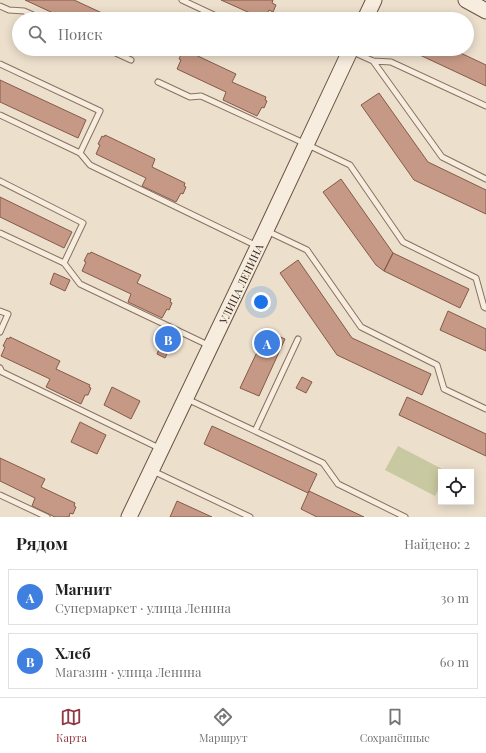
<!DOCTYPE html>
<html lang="ru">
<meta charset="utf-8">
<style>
body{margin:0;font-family:"Playfair Display",serif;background:#f2f2f2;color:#202124}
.controls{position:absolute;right:12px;bottom:12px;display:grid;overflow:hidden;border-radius:0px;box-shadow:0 2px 10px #0003}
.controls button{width:36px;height:36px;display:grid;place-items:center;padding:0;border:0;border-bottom:1px solid #e0e0e0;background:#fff;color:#202124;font:20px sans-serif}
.you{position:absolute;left:261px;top:302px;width:14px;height:14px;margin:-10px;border:3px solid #fff;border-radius:50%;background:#1a73e8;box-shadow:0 0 0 6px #1a73e833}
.badge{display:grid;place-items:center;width:26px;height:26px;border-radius:50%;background:#913742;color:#fff;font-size:13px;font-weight:700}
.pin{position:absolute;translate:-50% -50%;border:2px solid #fff;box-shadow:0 1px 4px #0006}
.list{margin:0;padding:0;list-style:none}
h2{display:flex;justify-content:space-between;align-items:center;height:52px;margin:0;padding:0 16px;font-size:17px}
h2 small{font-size:13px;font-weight:400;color:#757577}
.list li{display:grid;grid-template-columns:26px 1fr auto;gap:12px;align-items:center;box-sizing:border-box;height:56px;margin:0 8px 8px;padding:0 8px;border:1px solid #e0e0e0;border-radius:0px}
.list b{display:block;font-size:15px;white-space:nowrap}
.list p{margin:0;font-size:13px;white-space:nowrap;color:#757577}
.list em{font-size:13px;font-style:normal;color:#757577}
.icon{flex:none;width:22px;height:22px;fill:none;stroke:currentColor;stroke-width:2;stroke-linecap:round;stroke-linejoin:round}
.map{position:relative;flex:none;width:486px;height:517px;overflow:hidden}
.search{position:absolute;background:#fff;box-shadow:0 2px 10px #0003;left:12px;right:12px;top:12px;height:44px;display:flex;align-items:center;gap:10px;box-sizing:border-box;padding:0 14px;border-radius:22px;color:#757577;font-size:15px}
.sheet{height:180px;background:#fff}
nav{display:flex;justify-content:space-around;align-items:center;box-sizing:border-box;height:56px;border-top:1px solid #e0e0e0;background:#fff;font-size:11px;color:#757577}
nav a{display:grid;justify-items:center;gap:2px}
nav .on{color:#913742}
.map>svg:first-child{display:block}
</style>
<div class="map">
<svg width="486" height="517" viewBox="0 0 486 517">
<rect width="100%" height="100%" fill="#ecdfcc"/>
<path fill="#c9c9a1" d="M398 446 448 472H441V485L435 496 385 470Z"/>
<path fill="#c69986" stroke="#855a49" d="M25 0H74L115 19 117 14 128 19H66Z
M221 0H273L272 3 276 5 273 12 269 10 264 19H248L250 13Z
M144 49H157L154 54Z
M407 49H452L486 65V86Z
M185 50 236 74 232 82 266 97 265 100 267 101 264 108 262 107 257 116 223 100 226 92 177 69 181 60 179 59 182 52 184 53Z
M0 80 86 120 78 138 0 102Z
M379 93 428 162 486 190V214L414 180 361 105Z
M105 135 155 159 152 167 185 183 184 186 186 187 183 194 181 193 176 202 142 186 146 178 96 154 100 145 98 144 102 136 104 137Z
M341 179 393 253 384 271 376 265 323 192Z
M0 197 72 232 64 248 0 217Z
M91 252 141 275 137 283 171 299 170 302 172 303 169 310 167 309 162 318 128 302 131 294 82 271 86 262 84 261 88 253 90 254Z
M393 253 469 289 460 308 384 271Z
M298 260 352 338 431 374 422 395 337 355 280 273Z
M54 273 70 280 65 291 50 284Z
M448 311 486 329V351L440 330Z
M267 331 285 339 259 396 240 388Z
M10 337 60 361 56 369 90 385 89 387 91 388 88 395H85L81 404 46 387 50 379 1 356 5 347 3 346 7 338 9 339Z
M164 337 173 341 165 358 157 354Z
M302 377 312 382 306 393 296 388Z
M112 387 140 401 131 419 104 405Z
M407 397 486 434V456L399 415Z
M80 422 106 435 97 454 71 442Z
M212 426 317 474 308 493 204 444Z
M0 458 45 479 41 487 75 503 74 506 76 507 73 514 70 513 69 517H55L32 506 35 498 0 481Z
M309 491 364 517H317L301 509Z
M177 501 212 517H170Z"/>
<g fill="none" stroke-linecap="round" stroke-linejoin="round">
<g stroke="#887161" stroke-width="7">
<path id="lane" d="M182 0 216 16
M0 6 9 10 24 11 42 19
M107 49 131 60
M351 51 373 61 391 62 486 106
M373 61 442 157 486 179
M0 64 100 111 80 153
M158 82 190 97 201 96 306 144 350 165 403 242 476 278 484 307 486 308
M0 115 80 153 90 165 257 246
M0 181 83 223 64 263
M267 231 307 250 361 327 437 365 444 389 486 409
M0 233 64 263 80 284 210 346
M0 311 8 314 0 332
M0 368 2 372 159 448
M187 399 323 463 338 484 405 517
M255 431 298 339
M153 471 250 517
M0 495 47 517"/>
</g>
<g stroke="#6a5344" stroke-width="17">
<g id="secondary">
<path d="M466 0 486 11"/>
<path d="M365 19 374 0"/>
<path id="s1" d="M129 517 266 230 351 49"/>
</g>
</g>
<use href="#lane" stroke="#f7eddf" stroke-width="5"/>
<use href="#secondary" stroke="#f7eddf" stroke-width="15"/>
</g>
<g text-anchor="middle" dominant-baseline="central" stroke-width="3.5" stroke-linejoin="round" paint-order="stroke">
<g font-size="11" fill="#3a2c23" stroke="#f4eadb">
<text stroke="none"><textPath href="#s1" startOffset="259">УЛИЦА ЛЕНИНА</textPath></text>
</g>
</g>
</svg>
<div class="controls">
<button><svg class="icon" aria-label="locate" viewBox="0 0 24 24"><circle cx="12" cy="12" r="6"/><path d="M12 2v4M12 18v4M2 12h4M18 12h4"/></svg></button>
</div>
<div class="you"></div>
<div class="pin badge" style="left:267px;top:343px;background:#3f7fe0">A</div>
<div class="pin badge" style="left:168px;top:339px;background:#3f7fe0">B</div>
<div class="search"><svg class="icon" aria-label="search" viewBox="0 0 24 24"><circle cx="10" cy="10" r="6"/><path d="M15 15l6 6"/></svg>Поиск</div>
</div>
<section class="sheet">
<h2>Рядом<small>Найдено: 2</small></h2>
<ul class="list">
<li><span class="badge" style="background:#3f7fe0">A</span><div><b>Магнит</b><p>Супермаркет · улица Ленина</p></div><em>30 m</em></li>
<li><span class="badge" style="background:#3f7fe0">B</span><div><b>Хлеб</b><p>Магазин · улица Ленина</p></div><em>60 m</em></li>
</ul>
</section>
<nav>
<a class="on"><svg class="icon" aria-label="map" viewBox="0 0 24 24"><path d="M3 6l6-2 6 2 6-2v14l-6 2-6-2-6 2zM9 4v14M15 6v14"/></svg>Карта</a>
<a><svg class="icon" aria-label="directions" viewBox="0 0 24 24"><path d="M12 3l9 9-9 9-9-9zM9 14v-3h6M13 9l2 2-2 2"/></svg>Маршрут</a>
<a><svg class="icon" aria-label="saved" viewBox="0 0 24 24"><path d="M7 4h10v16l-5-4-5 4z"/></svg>Сохранённые</a>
</nav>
